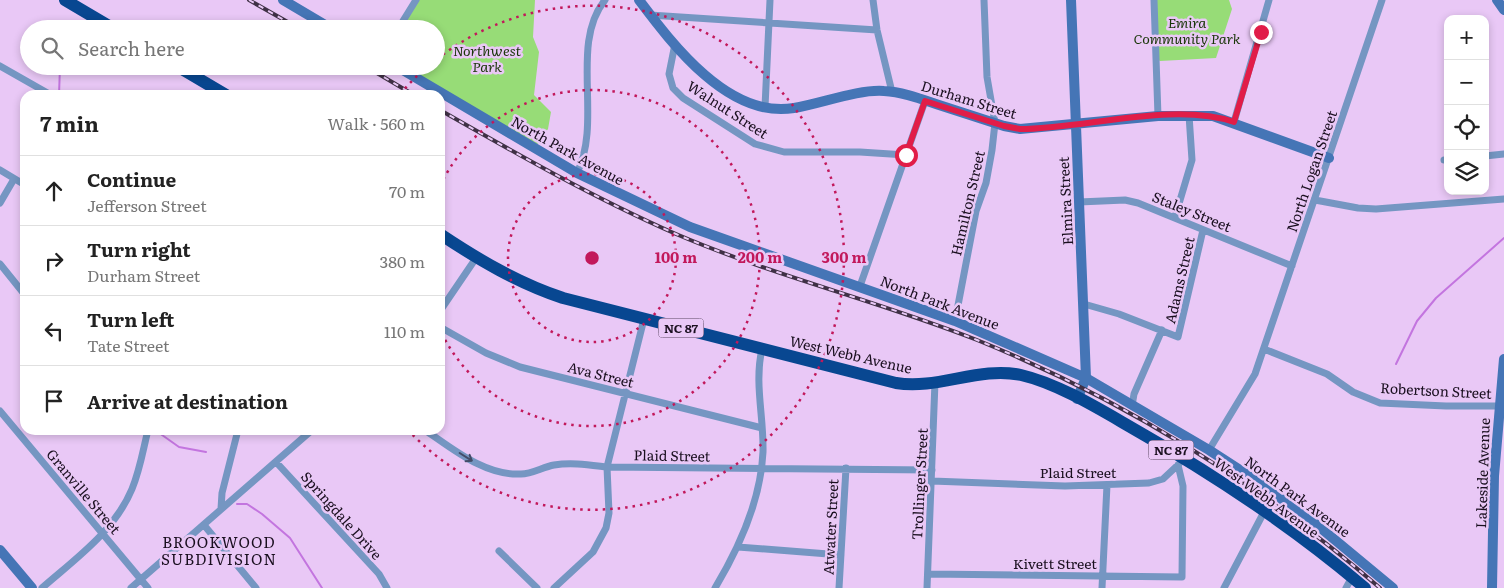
<!DOCTYPE html>
<meta charset="utf-8">
<style>
body{margin:0;font-family:Literata,serif;background:#f6f6f6;color:#222}
.controls{position:absolute;right:15px;top:15px;display:grid;overflow:hidden;border-radius:10px;box-shadow:0 2px 8px #0003}
.controls button{width:45px;height:45px;display:grid;place-items:center;padding:0;border:0;border-bottom:1px solid #e0e0e0;background:#fff;color:#222;font:25px sans-serif}
.stop{position:absolute;width:15px;height:15px;margin:-11px;border:4px solid #e11d48;border-radius:50%;background:#fff}
.stop.end{background:#e11d48;border-color:#fff;box-shadow:0 1px 5px #0008}
.list{margin:0;padding:0;list-style:none}
h2{display:flex;justify-content:space-between;align-items:center;height:65px;margin:0;padding:0 20px;font-size:21px}
h2 small{font-size:16px;font-weight:400;color:#767676}
.list li{display:grid;grid-template-columns:32px 1fr auto;gap:15px;align-items:center;box-sizing:border-box;height:70px;padding:0 20px;border-top:1px solid #e0e0e0}
.list b{display:block;font-size:19px;white-space:nowrap}
.list p{margin:0;font-size:16px;white-space:nowrap;color:#767676}
.list em{font-size:16px;font-style:normal;color:#767676}
.icon{flex:none;width:28px;height:28px;fill:none;stroke:currentColor;stroke-width:2;stroke-linecap:round;stroke-linejoin:round}
.map{position:relative;flex:none;width:1504px;height:588px;overflow:hidden}
.search{position:absolute;background:#fff;box-shadow:0 2px 8px #0003;left:20px;top:20px;width:425px;height:55px;display:flex;align-items:center;gap:12px;box-sizing:border-box;padding:0 18px;border-radius:28px;color:#767676;font-size:19px}
.panel{position:absolute;background:#fff;box-shadow:0 2px 8px #0003;left:20px;top:90px;width:425px;height:345px;border-radius:15px}
.map>svg:first-child{display:block}
</style>
<div class="map">
<svg width="1504" height="588" viewBox="0 0 1504 588">
<rect width="100%" height="100%" fill="#e9c8f6"/>
<path fill="#97dc77" d="M418 0H535L533 37 539 52 534 95 551 112 548 129 536 146 400 66H436V29H400Z
M1156 0H1229L1232 9 1216 58 1160 61 1157 59Z"/>
<g fill="none" stroke-linecap="round" stroke-linejoin="round">
<path stroke="#c375df" stroke-width="2" d="M59 95 60 66
M1396 364 1417 321 1436 298 1504 238
M155 430 179 447 206 452
M237 504H247L262 514 290 538 322 588"/>
<path stroke="#7596c2" stroke-width="7" d="M873 0 877 30 892 92
M1154 0 1158 116
M650 15 877 30
M398 29 416 0
M675 44 669 74 673 88 683 98 755 144 784 152H860L906 155
M0 66 51 95
M765 107 770 0
M1234 122 1269 0
M1485 156 1504 154
M1444 160H1448
M0 170 25 185
M577 173C603 121 569 44 605 0
M1315 200 1358 208 1376 209 1504 199
M1079 202 1125 200 1138 203 1292 266
M0 203 14 179
M1175 217 1192 160 1189 115
M0 264 25 295
M860 286 925 101
M1084 304 1119 314 1178 337 1203 230
M440 311 476 258
M955 321 976 211 986 183 992 150 995 123 987 77 984 0
M440 327 486 353 520 367 762 428
M1264 349 1327 374 1353 392 1380 403 1446 406H1499
M1132 406 1134 394 1162 330
M0 411 148 588
M425 430C453 449 485 476 521 474 532 474 543 467 554 465 572 462 590 465 607 467L932 470
M1209 450 1255 374 1382 0
M276 462 379 574 387 588
M932 481 1065 486 1149 483 1163 479 1179 464
M221 509 222 493 238 430
M204 525 256 588
M738 547 841 555
M499 551 537 588
M928 574 1182 577 1183 486 1178 465
M42 588C75 559 114 532 132 489 140 470 143 450 148 430
M131 588 312 430
M554 588 593 552 606 528 609 513 607 467 644 319
M715 588C739 548 761 499 763 452 764 417 754 383 762 349
M839 588 846 468
M927 588 935 382
M1102 588 1107 485
M1224 588 1264 512
M1346 588 1352 577"/>
<path stroke="#4575b6" stroke-width="10" d="M283 0 332 29
M639 0C673 45 729 119 794 108 820 104 858 89 884 91 903 92 921 99 939 105 961 112 983 119 1004 126L1020 129 1158 116H1213L1329 158
M1071 0 1086 378 1077 399
M1497 0 1504 10
M396 66 577 173 690 227 955 321 1086 378 1209 450 1260 483 1317 525 1393 588
M0 550 32 588
M1492 588 1494 476 1504 359"/>
<path stroke="#084791" stroke-width="12" d="M65 0 114 29
M177 66 226 95
M440 234C479 260 518 283 563 298L896 383C938 390 979 366 1021 375 1056 383 1096 407 1127 425 1210 472 1292 526 1365 588"/>
<g stroke="#403146" stroke-width="4">
<path id="rail" d="M249 0 300 29
M365 66 414 95
M440 110C517 154 594 198 676 234 774 276 878 301 977 340 1123 399 1261 485 1380 588"/>
</g>
<use href="#rail" stroke="#e9c8f6" stroke-width="2" stroke-dasharray="5.5" stroke-linecap="butt"/>
</g>
<defs><path id="oneway-shaft" d="M-6 0H5M1.5-3L5.5 0L1.5 3" fill="none" stroke-width="1.6" stroke-linecap="round" stroke-linejoin="round" transform="scale(1.25)"/></defs>
<use stroke="#434c68" href="#oneway-shaft" transform="translate(466 457) rotate(32)"/>
<g fill="none" stroke-linecap="round" stroke-linejoin="round">
<path stroke="#e11d48" stroke-width="6" d="M906 155 925 101 1004 126 1020 129C1084 129 1174 101 1234 122L1261 32"/>
</g>
<g fill="none" stroke="#c2185b" stroke-width="2.5" stroke-dasharray="2.5 5">
<circle cx="592" cy="258" r="84"/>
<path d="M440 186A168 168 0 1 1 440 330"/>
<path d="M400 94A252 252 0 0 1 428 66M437 59A252 252 0 1 1 409 431"/>
</g>
<g text-anchor="middle" dominant-baseline="central" stroke-width="5" stroke-linejoin="round" paint-order="stroke">
<g fill="#e9c8f6" stroke="#584660" stroke-width="1">
<rect x="658.5" y="318.5" width="45" height="19" rx="4"/>
<rect x="1148.5" y="440.5" width="45" height="19" rx="4"/>
</g>
<g font-size="12" font-weight="bold" fill="#1a0f1f">
<text x="681" y="328">NC 87</text>
<text x="1171" y="450">NC 87</text>
</g>
<g font-size="14" font-style="italic" fill="#193608" stroke="#e9c8f6">
<text x="1187" y="22">Emira<tspan x="1187" dy="16">Community Park</tspan></text>
<text x="487" y="50">Northwest<tspan x="487" dy="16">Park</tspan></text>
</g>
<g font-size="14" fill="#1a0f1f" stroke="#e9c8f6">
<text transform="translate(969 99) rotate(17)">Durham Street</text>
<text transform="translate(728 109) rotate(33)">Walnut Street</text>
<text transform="translate(568 150) rotate(29)">North Park Avenue</text>
<text transform="translate(1311 171) rotate(-71)">North Logan Street</text>
<text transform="translate(1065 201) rotate(-93)">Elmira Street</text>
<text transform="translate(967 203) rotate(-77)">Hamilton Street</text>
<text transform="translate(1192 211) rotate(22)">Staley Street</text>
<text transform="translate(1179 280) rotate(-77)">Adams Street</text>
<text transform="translate(940 302) rotate(21)">North Park Avenue</text>
<text transform="translate(851 354) rotate(13)">West Webb Avenue</text>
<text transform="translate(601 374) rotate(14)">Ava Street</text>
<text transform="translate(1436 390) rotate(3)">Robertson Street</text>
<text transform="translate(672 455) rotate(1)">Plaid Street</text>
<text x="1078" y="472">Plaid Street</text>
<text transform="translate(1482 473) rotate(-88)">Lakeside Avenue</text>
<text transform="translate(919 484) rotate(-87)">Trollinger Street</text>
<text transform="translate(84 491) rotate(50)">Granville Street</text>
<text transform="translate(1298 496) rotate(36)">North Park Avenue</text>
<text transform="translate(1267 497) rotate(36)">West Webb Avenue</text>
<text transform="translate(342 515) rotate(48)">Springdale Drive</text>
<text transform="translate(830 527) rotate(-87)">Atwater Street</text>
<text x="1055" y="563">Kivett Street</text>
</g>
<g font-size="15" letter-spacing="1" fill="#1a0f1f" stroke="#e9c8f6">
<text x="219" y="541">BROOKWOOD<tspan x="219" dy="17">SUBDIVISION</tspan></text>
</g>
</g>
<circle cx="592" cy="258" r="8" fill="#c2185b" stroke="#e9c8f6" stroke-width="2.5"/>
<g font-size="15" text-anchor="middle" font-weight="bold" fill="#c2185b" stroke="#e9c8f6" stroke-width="5" stroke-linejoin="round" paint-order="stroke">
<text x="676" y="263">100 m</text>
<text x="760" y="263">200 m</text>
<text x="844" y="263">300 m</text>
</g>
</svg>
<div class="controls">
<button>+</button>
<button>−</button>
<button><svg class="icon" aria-label="locate" viewBox="0 0 24 24"><circle cx="12" cy="12" r="6"/><path d="M12 2v4M12 18v4M2 12h4M18 12h4"/></svg></button>
<button><svg class="icon" aria-label="layers" viewBox="0 0 24 24"><path d="M12 4l9 5-9 5-9-5zM3 14l9 5 9-5"/></svg></button>
</div>
<div class="stop" style="left:906px;top:155px"></div>
<div class="stop end" style="left:1261px;top:32px"></div>
<div class="search"><svg class="icon" aria-label="search" viewBox="0 0 24 24"><circle cx="10" cy="10" r="6"/><path d="M15 15l6 6"/></svg>Search here</div>
<section class="panel">
<h2>7 min<small>Walk · 560 m</small></h2>
<ul class="list">
<li><svg class="icon" aria-label="ahead" viewBox="0 0 24 24"><path d="M12 20V5M6 11l6-6 6 6"/></svg><div><b>Continue</b><p>Jefferson Street</p></div><em>70 m</em></li>
<li><svg class="icon" aria-label="right" viewBox="0 0 24 24"><path d="M7 20v-9h11M14 6l5 5-5 5"/></svg><div><b>Turn right</b><p>Durham Street</p></div><em>380 m</em></li>
<li><svg class="icon" aria-label="left" viewBox="0 0 24 24"><path d="M17 20v-9H6M10 6l-5 5 5 5"/></svg><div><b>Turn left</b><p>Tate Street</p></div><em>110 m</em></li>
<li><svg class="icon" aria-label="arrive" viewBox="0 0 24 24"><path d="M6 21V4h12l-3 4 3 4H6"/></svg><div><b>Arrive at destination</b></div></li>
</ul>
</section>
</div>
